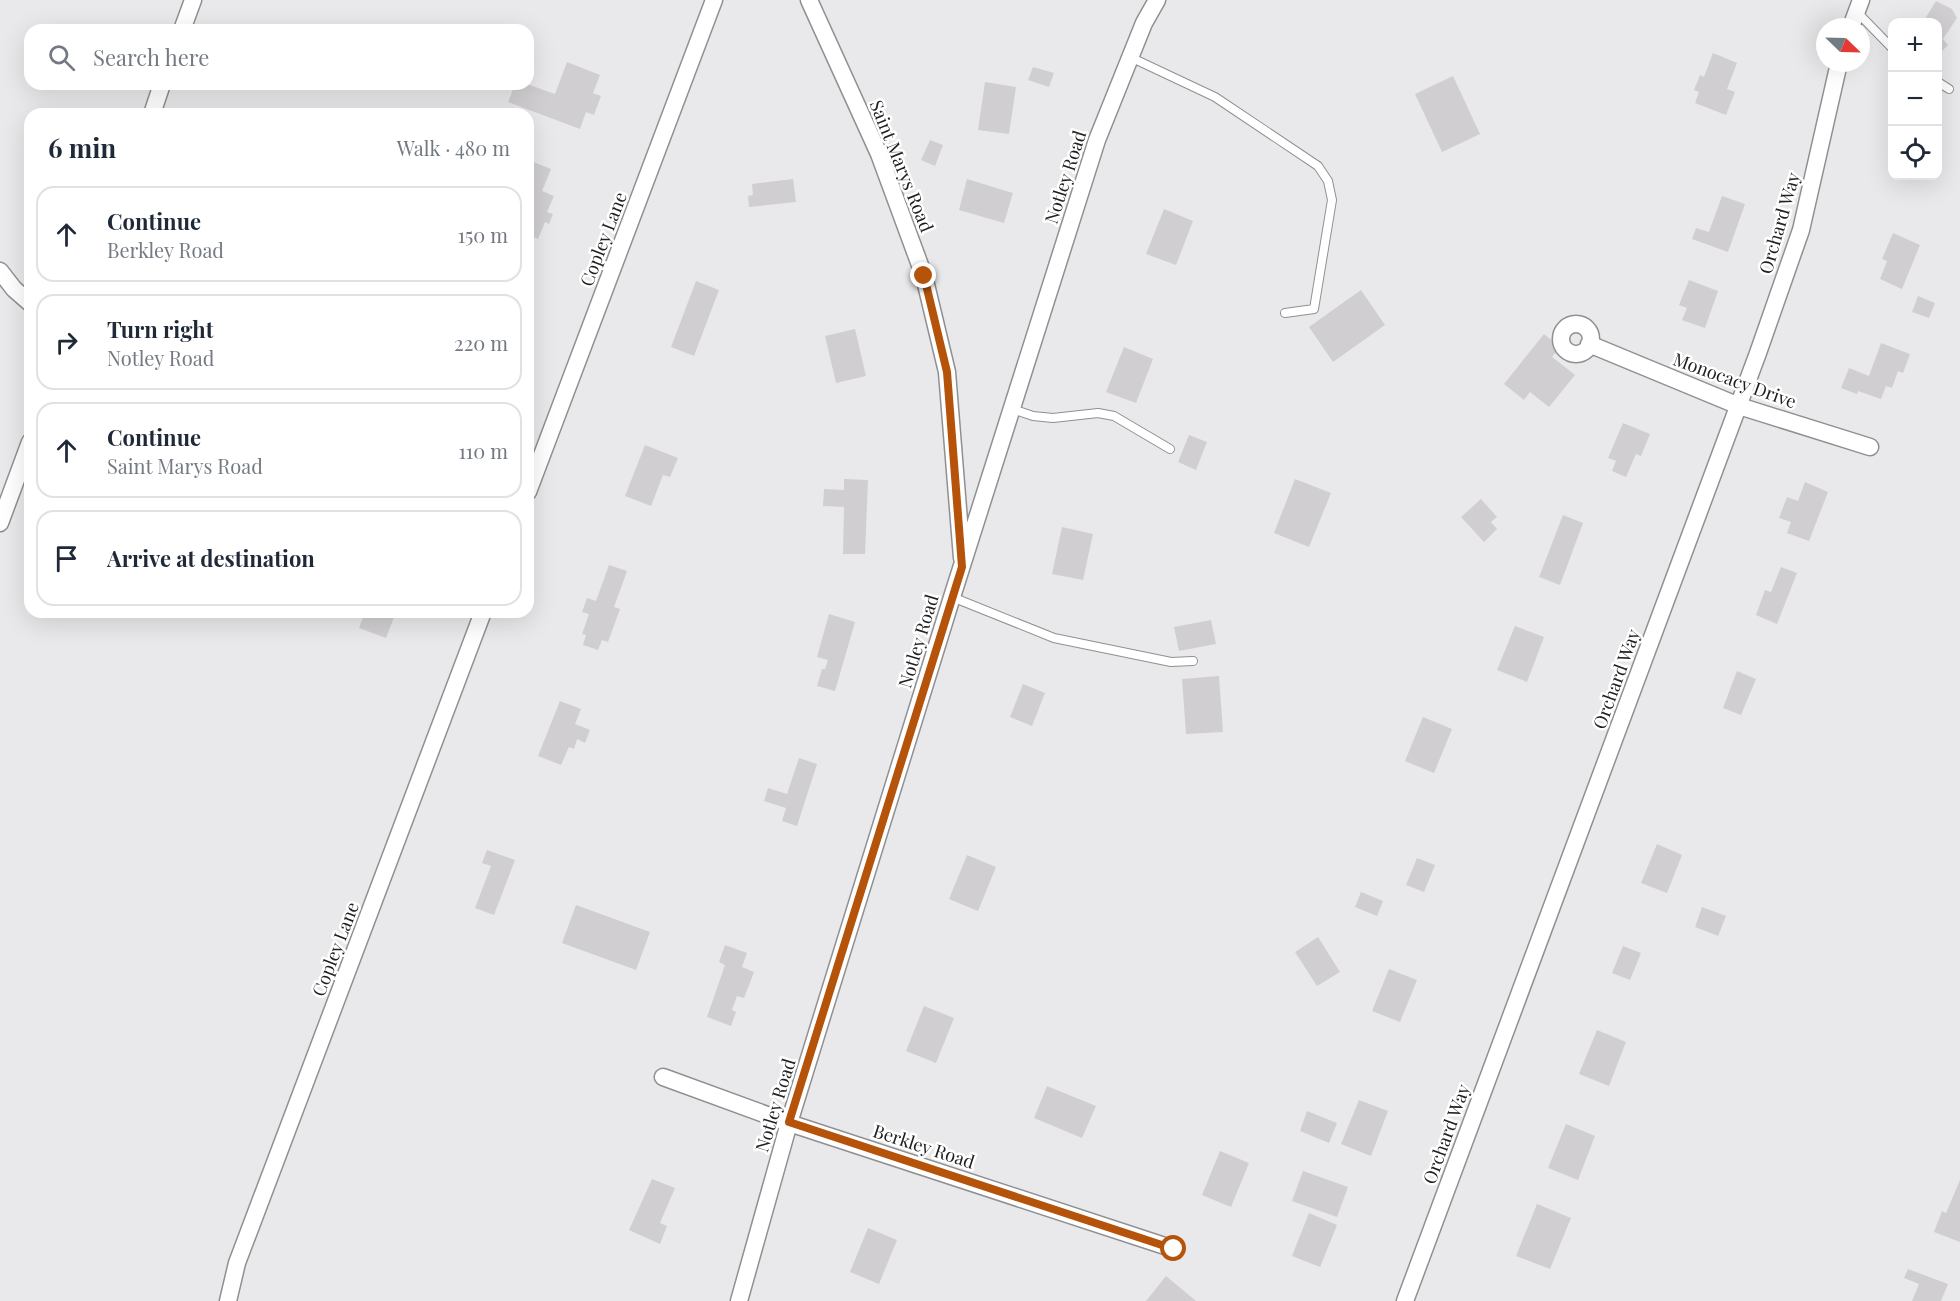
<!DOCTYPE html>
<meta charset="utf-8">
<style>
body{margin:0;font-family:"Playfair Display",serif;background:#f2f2f3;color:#1f2937}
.controls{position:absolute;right:18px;top:18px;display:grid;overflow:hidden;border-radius:12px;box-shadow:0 6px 24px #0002}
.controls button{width:54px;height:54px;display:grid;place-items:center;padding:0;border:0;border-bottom:2px solid #e0e1e3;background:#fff;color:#1f2937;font:30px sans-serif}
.compass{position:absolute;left:1816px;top:18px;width:54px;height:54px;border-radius:50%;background:#fff;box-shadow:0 6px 24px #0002;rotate:113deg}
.stop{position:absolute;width:18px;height:18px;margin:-14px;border:4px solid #b45309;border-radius:50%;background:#fff}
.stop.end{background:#b45309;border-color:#fff;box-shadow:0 2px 6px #0008}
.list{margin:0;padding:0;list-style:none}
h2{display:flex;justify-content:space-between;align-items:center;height:78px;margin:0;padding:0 24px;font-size:26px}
h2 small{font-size:20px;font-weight:400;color:#747a83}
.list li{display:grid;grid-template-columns:39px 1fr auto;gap:18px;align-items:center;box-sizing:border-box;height:96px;margin:0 12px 12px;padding:0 12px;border:2px solid #e0e1e3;border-radius:18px}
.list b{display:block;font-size:22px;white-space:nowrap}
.list p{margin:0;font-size:20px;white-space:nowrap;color:#747a83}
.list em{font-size:20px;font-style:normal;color:#747a83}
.icon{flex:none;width:33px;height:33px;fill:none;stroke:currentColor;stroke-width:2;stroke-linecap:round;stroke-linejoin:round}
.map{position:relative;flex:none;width:1960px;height:1301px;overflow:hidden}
.search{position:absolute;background:#fff;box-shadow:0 6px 24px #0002;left:24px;top:24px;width:510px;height:66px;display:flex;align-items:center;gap:15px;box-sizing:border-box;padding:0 21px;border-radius:18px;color:#747a83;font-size:22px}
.panel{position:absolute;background:#fff;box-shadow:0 6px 24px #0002;left:24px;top:108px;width:510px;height:510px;border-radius:18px}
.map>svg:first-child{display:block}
</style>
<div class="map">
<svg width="1960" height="1301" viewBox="0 0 1960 1301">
<rect width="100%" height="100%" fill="#e9e9eb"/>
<path fill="#d0ced0" d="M1936 1 1952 9 1957 18 1943 39 1948 45 1940 53 1938 52V22H1923Z
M1713 53 1737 63 1727 89 1735 92 1726 115 1695 103 1699 92 1694 90 1700 75 1704 77Z
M567 62 600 75 593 93 601 96 594 115 586 112 580 129 508 102 515 84H527L555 94Z
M1033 67 1054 73 1049 87 1028 80Z
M1453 76 1480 134 1442 152 1415 94Z
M985 82 1016 87 1009 134 978 130Z
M930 140 943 145 935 166 921 160Z
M531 161 551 169 542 191 554 196 547 212 553 214 549 224 545 222 538 239 528 235V168Z
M793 179 796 202 749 207 748 196 753 195 752 184Z
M967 179 1013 193 1004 223 959 210Z
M1722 196 1745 204 1728 252 1692 239 1696 228 1709 232Z
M1164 209 1193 221 1176 265 1146 254Z
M1893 233 1920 245 1902 289 1880 279 1887 261 1882 259Z
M1689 280 1718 291 1705 328 1682 320 1687 308 1679 305Z
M696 281 719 290 694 356 671 347Z
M1361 290 1385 325 1333 362 1309 327Z
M1918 296 1935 303 1929 318 1912 312Z
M855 329 866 376 836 383 825 336Z
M1544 334 1560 347 1552 357 1575 375 1549 407 1530 392 1524 400 1504 384Z
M1881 343 1910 354 1903 373 1898 371 1892 388 1886 386 1881 399 1858 391 1857 394 1841 388 1849 368 1869 376Z
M1124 347 1153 359 1136 403 1106 392Z
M1623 423 1650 434 1641 456 1636 454 1626 477 1612 471 1616 461 1608 458Z
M1189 435 1207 442 1196 470 1178 462Z
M645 445 678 458 670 477 663 475 651 506 625 496Z
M844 479 868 480 865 554H843L844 507 823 506 824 489 844 490Z
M1295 479 1331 493 1309 547 1274 533Z
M1805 482 1828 492 1809 541 1787 533 1791 522 1779 518 1787 497 1798 501Z
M1481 499 1497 517 1491 522 1497 529 1484 542 1461 517Z
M1563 515 1583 523 1560 585 1539 577Z
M1062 527 1093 534 1083 580 1052 574Z
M609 565 627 571 614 607 620 609 608 642 602 640 598 650 583 645 586 635 582 634 589 614 582 612 587 598 596 601Z
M1781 567 1797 573 1777 624 1756 615 1765 590 1771 592Z
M365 612H396L386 638 359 628Z
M829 614 855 622 835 691 817 686 822 669H825L828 660 817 657Z
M1211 620 1216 644 1179 651 1174 627Z
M1515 626 1544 637 1527 682 1497 670Z
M1737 671 1756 679 1741 715 1723 708Z
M1219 676 1223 732 1186 734 1182 679Z
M1023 684 1045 693 1032 726 1010 717Z
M560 701 581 709 575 724 590 730 585 743 577 739 574 749 569 747 561 765 538 756Z
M1423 717 1452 729 1434 773 1405 761Z
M799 758 817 764 797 826 782 821 786 808 764 801 768 788 787 794Z
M1657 844 1682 855 1667 893 1641 883Z
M487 850 515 860 494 915 475 908 491 866 482 863Z
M967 855 996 867 978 911 949 899Z
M1417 858 1435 865 1424 892 1406 885Z
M1361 892 1383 901 1377 916 1355 907Z
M576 905 650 932 636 970 562 943Z
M1702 907 1726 916 1718 936 1695 927Z
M1318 937 1340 972 1317 986 1295 952Z
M725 945 747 953 742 967 754 972 744 998 737 996 732 1010 736 1012 731 1026 707 1017 725 965 719 962Z
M1623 946 1641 953 1630 980 1612 973Z
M1389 969 1417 980 1400 1022 1372 1011Z
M924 1006 954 1018 936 1063 906 1051Z
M1597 1030 1626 1042 1609 1086 1579 1074Z
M1047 1086 1096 1106 1082 1138 1034 1118Z
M1359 1100 1388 1111 1371 1156 1341 1144Z
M1307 1111 1337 1123 1329 1143 1300 1131Z
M1566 1124 1595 1136 1578 1180 1548 1168Z
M1220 1151 1249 1163 1231 1207 1202 1195Z
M1303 1171 1348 1187 1337 1217 1292 1201Z
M652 1179 675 1188 660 1223 667 1226 660 1244 629 1230Z
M1960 1180V1242L1934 1232 1942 1211 1946 1213Z
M1537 1204 1571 1218 1550 1269 1516 1256Z
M1309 1213 1337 1225 1320 1267 1292 1256Z
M868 1228 897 1240 879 1284 850 1272Z
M1908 1269 1948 1284 1941 1301H1912L1919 1284 1904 1278Z
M1166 1276 1196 1301H1146Z"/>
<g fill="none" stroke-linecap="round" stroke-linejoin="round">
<g stroke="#909092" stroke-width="10">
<path id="lane" d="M1857 12 1892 48
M1130 57 1215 97 1318 166 1328 181 1332 200 1314 309 1285 313
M1938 82 1949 89
M1012 409 1033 416 1053 418 1098 413 1114 416 1170 449
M952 597 1054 638 1171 662 1193 661"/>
</g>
<g stroke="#909092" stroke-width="19">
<path id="street" d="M809 0 879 154 924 276 947 372 962 558
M1851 27 1861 0
M182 30 193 0
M152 114 162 84
M0 271 14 289 30 303
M1561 339a15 15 0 1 1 30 0a15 15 0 1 1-30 0Z
M1589 344 1739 406 1870 447
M528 492 714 0
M0 523 30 442
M663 1077 789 1123 1174 1249
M228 1301 237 1263 483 612
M739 1301 789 1123 952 597 1097 140 1144 23 1157 0
M1405 1301 1758 353 1801 230 1839 63"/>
</g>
<use href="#lane" stroke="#fff" stroke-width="8"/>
<use href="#street" stroke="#fff" stroke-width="16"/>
</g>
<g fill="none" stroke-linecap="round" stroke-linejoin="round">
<path stroke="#b45309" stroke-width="8" d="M924 276 947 372 962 567 789 1122 1174 1249"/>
</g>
<g text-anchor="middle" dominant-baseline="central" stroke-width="5" stroke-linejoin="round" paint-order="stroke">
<g font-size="18" fill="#202021" stroke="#fff">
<text transform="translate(902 166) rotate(68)">Saint Marys Road</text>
<text transform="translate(1065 177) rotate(-72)">Notley Road</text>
<text transform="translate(1779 223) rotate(-74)">Orchard Way</text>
<text transform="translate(603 239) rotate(-69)">Copley Lane</text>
<text transform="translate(1735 380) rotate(20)">Monocacy Drive</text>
<text transform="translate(918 641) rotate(-73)">Notley Road</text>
<text transform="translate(1616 679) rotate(-70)">Orchard Way</text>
<text transform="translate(335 949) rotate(-69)">Copley Lane</text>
<text transform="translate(775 1105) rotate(-73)">Notley Road</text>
<text transform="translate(1446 1134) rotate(-70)">Orchard Way</text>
<text transform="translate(924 1146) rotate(18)">Berkley Road</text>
</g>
</g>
</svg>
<div class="controls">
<button>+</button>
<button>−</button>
<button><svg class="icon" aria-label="locate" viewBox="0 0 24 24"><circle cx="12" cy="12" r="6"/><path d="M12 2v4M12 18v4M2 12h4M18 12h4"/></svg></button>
</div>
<svg class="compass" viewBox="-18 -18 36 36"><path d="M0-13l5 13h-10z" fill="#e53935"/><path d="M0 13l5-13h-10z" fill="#747a83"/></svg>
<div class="stop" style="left:1174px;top:1249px"></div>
<div class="stop end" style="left:924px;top:276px"></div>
<div class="search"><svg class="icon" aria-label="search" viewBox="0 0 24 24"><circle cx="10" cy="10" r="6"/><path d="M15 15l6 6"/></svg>Search here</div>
<section class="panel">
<h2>6 min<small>Walk · 480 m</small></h2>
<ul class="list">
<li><svg class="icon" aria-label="ahead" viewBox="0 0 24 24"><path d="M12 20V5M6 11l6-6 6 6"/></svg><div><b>Continue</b><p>Berkley Road</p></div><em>150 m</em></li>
<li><svg class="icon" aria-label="right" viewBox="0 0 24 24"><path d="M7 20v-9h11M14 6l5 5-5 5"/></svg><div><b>Turn right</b><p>Notley Road</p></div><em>220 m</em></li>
<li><svg class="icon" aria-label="ahead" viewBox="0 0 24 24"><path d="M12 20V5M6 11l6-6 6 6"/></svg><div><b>Continue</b><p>Saint Marys Road</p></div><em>110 m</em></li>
<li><svg class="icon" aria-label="arrive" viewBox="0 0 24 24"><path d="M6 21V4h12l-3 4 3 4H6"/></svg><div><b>Arrive at destination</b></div></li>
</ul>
</section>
</div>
